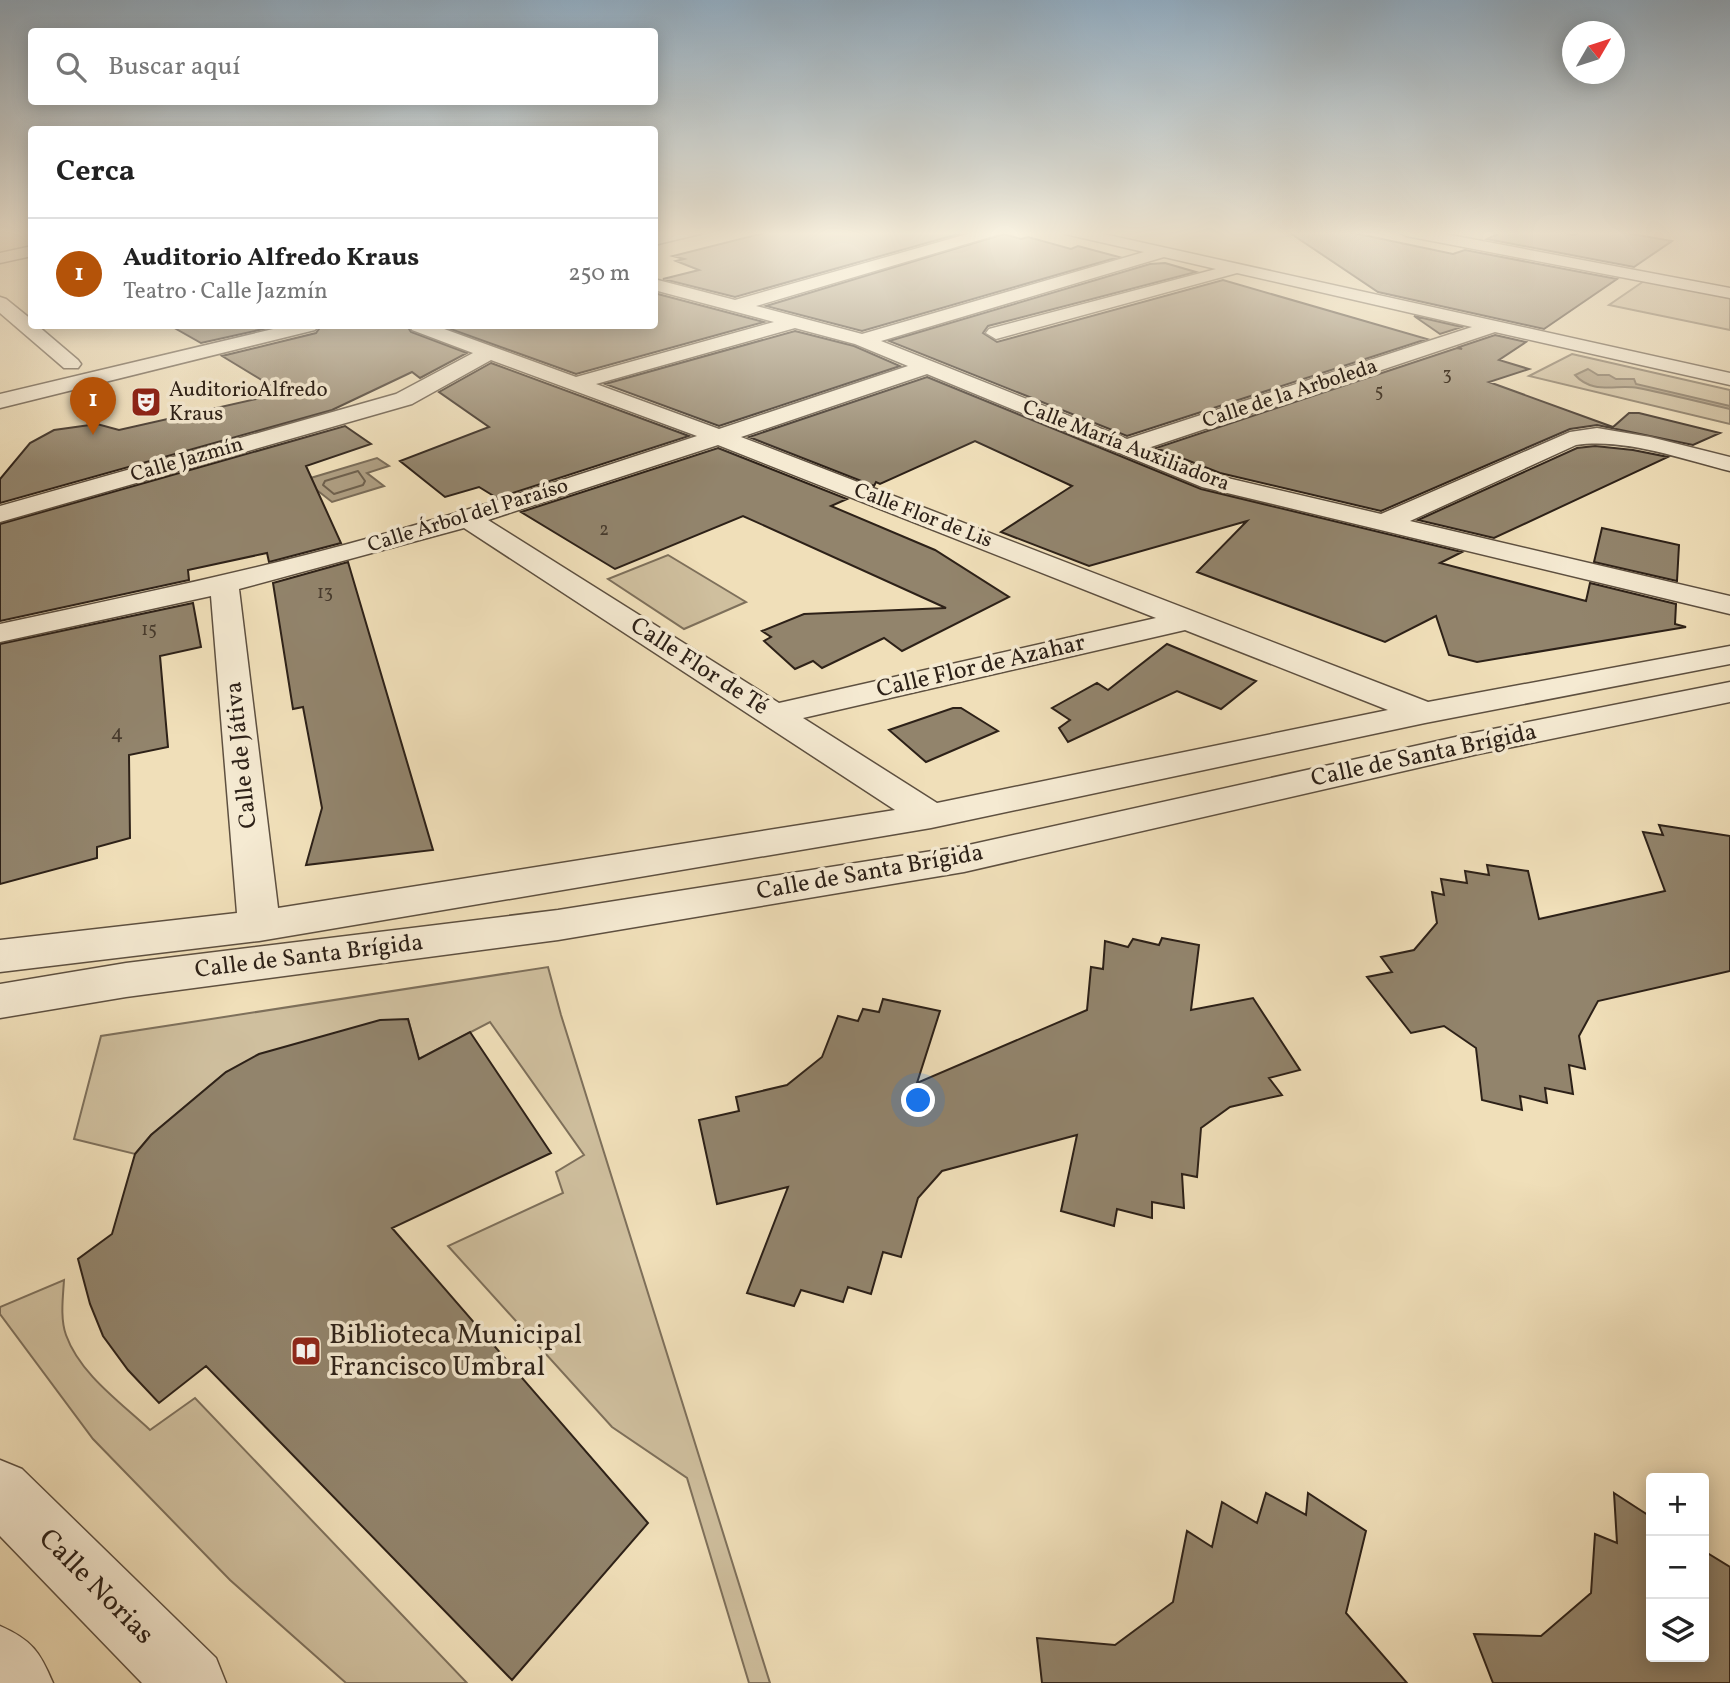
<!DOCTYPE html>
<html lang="es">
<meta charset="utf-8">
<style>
body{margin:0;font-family:Vollkorn,serif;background:#f2f2f2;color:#222}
.controls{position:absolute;right:21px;bottom:21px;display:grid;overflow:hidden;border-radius:7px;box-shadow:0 4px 18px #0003}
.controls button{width:63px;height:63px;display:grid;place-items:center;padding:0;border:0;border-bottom:2px solid #e0e0e0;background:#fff;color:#222;font:35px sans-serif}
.compass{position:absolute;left:1562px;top:21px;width:63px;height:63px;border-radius:50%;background:#fff;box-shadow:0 4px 18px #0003;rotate:51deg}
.you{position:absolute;left:919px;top:1101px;width:24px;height:24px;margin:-18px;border:5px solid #fff;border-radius:50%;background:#1a73e8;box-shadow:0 0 0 10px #1a73e833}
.badge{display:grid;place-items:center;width:46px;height:46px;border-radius:50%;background:#b45309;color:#fff;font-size:23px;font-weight:700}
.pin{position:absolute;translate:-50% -58px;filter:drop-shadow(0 2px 4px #0008)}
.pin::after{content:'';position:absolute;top:37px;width:24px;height:21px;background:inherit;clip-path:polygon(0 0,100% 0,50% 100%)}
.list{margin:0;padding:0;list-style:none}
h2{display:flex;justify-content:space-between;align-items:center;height:91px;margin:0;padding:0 28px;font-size:30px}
h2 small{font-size:23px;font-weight:400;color:#767676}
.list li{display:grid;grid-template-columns:46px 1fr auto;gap:21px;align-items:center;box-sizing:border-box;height:112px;padding:0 28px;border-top:2px solid #e0e0e0}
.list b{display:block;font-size:26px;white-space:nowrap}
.list p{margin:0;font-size:23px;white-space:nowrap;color:#767676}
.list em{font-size:23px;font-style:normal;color:#767676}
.icon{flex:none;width:38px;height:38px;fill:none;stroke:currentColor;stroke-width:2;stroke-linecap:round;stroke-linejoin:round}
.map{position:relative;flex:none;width:1730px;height:1683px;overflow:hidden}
.search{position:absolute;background:#fff;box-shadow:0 4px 18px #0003;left:28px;top:28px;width:630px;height:77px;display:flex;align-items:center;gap:18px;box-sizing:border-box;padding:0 24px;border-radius:7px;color:#767676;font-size:26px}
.panel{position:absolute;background:#fff;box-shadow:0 4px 18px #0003;left:28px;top:126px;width:630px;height:203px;border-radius:7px}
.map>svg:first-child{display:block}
</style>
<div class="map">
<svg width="1730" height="1683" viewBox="0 0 1730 1683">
<rect width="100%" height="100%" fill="#f0dfb9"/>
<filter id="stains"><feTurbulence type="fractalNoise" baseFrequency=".00286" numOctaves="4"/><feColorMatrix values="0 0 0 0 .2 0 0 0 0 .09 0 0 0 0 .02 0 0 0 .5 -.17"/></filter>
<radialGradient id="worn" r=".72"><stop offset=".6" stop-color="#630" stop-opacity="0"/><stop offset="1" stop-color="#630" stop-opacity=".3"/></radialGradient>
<path fill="#cfbf9e" stroke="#7e705b" stroke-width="2" d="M1644 281 1730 298V330L1609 305Z
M1572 354 1730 390V424L1529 376Z
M668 555 746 602 684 629 608 579Z
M548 967 561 1015 770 1683H749L687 1478 612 1427 448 1246 563 1193 556 1172 584 1155 490 1022 419 1059 408 1019 226 1072 151 1135 135 1154 74 1139 101 1036Z
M64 1280C63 1297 60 1318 66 1335 80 1374 120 1402 150 1430L195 1398 467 1683H346L230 1580 93 1439 0 1314V1307Z"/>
<path fill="#ae9e82" stroke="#7a6c58" stroke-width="2" d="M1588 369 1598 375H1609L1616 379H1634L1636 384 1730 406V409C1699 402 1669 394 1638 388 1617 384 1593 395 1575 375Z
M377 458 389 466 367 473 384 486 332 502 304 480Z"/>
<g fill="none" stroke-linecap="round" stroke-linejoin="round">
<path stroke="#6e604d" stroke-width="2" d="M358 471 365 481 363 485 334 494 323 485 325 481Z"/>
</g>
<path fill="#92846c" stroke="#2d2118" stroke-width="2" d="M772 231H962V233L735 297 663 279 699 270 676 261 684 259 673 256Z
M1287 231H1344L1453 254 1465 250 1617 279 1544 329 1378 292Z
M1504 231H1554L1575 235 1583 231H1615L1672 241 1634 267 1487 239Z
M1004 234 1021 239 1028 237 1071 249 1078 246 1119 257 862 331 766 306Z
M1165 263 1196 272 988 326 983 333 997 342 1223 280 1427 339 1127 436 889 341 1150 264Z
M654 293 764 322 576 374 442 326H654Z
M1414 316 1462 327 1440 334Z
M171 326H277L201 343Z
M321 326H407L411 332 467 353 420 378 412 372 332 410 0 503V479L30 443 54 430 97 424 119 430 283 393 222 356 316 333Z
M795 331 854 346 900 366 719 426 605 384Z
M1495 335 1526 342 1499 360 1529 369 1489 382 1613 427 1629 413H1639L1720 433 1693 445 1597 425 1570 429 1381 511 1220 473 1156 448 1457 348 1462 349 1459 347Z
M491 363 689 436 497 498 479 487 445 497 400 461 489 427 439 392Z
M927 377 1201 489 1462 552 1440 563 1586 601 1590 583 1676 604 1675 624 1686 627 1477 662 1449 655 1436 616 1385 642 1197 572 1247 521 1089 566 1001 532 1072 486 975 441 880 484 876 482 874 486 749 437Z
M345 426 371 444 306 466 341 543 269 562 267 553 188 570 189 580 0 621V524Z
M1595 446 1633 450 1668 457 1494 538 1418 520 1577 448Z
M718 448 847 499 831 506 935 550 1009 597 902 651 884 638 822 668 813 661 795 669 764 641 771 637 762 631 804 614 946 608 743 516 615 569 521 512Z
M1602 528 1679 545 1677 581 1594 562Z
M348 562 433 850 306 865 322 808 303 707 293 709 273 583Z
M193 603 201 647 160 656 168 747 129 755 130 838 97 847V858L0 884V644Z
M1167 644 1256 681 1221 709 1177 691 1068 742 1059 728 1070 720 1052 708 1097 683 1108 690Z
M953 708H961L998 731 926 762 889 730Z
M1659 825 1730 836V971L1598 1001 1579 1036 1585 1069 1569 1065 1573 1094 1545 1088 1547 1103 1520 1096 1522 1110 1482 1100 1476 1048 1444 1026 1411 1033 1367 977 1392 972 1381 957 1414 950 1437 923 1432 892 1444 895 1441 879 1467 883 1465 871 1489 875 1487 865 1528 871 1539 919 1665 891 1643 832 1663 835Z
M1162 938 1199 945 1191 1010 1253 998 1300 1070 1269 1078 1282 1095 1230 1107 1201 1128 1197 1177 1182 1174 1184 1208 1152 1202V1218L1117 1209 1114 1226 1061 1211 1077 1135 942 1171 918 1198 901 1257 883 1252 871 1294 848 1287 843 1302 801 1290 794 1306 747 1293 788 1187 717 1204 699 1120 739 1111 736 1097 787 1085 822 1057 838 1016 858 1021 863 1009 879 1012 883 999 940 1011 917 1083 1087 1010 1091 967 1103 969 1105 941 1128 947 1133 939 1159 945Z
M408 1019 419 1059 470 1032 551 1153 392 1228 648 1523 512 1680 206 1366 159 1403 128 1370 103 1336 90 1304 78 1259 112 1234 135 1154 151 1135 226 1072 259 1054 380 1020Z
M1266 1493 1306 1515 1308 1493 1366 1531 1346 1613 1407 1683H1042L1037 1638 1115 1645 1173 1602 1187 1531 1212 1547 1222 1502 1257 1523Z
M1614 1493 1651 1517V1657H1704V1551L1730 1567V1683H1493L1474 1634 1541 1636 1591 1593 1595 1534 1617 1543Z"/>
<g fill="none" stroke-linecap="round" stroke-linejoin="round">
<g stroke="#5e5040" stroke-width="3">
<path id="minor" d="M675 231H702L700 234 654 245V235Z
M978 231H1002L1000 234 756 306 862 334 1144 252 1065 234 1063 231H1090L1730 373V385L1495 332 1148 448 1219 476 1381 514 1570 432 1597 428 1650 437 1730 457V471C1681 459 1626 438 1576 445L1410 521 1730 596V614L1202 487 927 374 741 437 1428 702 1730 646V664L1425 723 931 828 259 941 0 972V940L237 913 211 596 0 642V624C102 602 204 581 306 555 438 521 567 479 697 436L491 360 412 404 0 522V506L396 394 473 353 412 330 410 326H436L576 377 774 322 654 290V279L735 300ZM1164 257 1216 269 989 329 986 333 996 339 1237 273 1472 327 1127 439 881 341ZM795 328 855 344 908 366 719 429 596 384ZM718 445 1156 618 779 703 488 520ZM464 528 895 810 278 908 239 589ZM1185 630 1388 710 937 803 803 718Z
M1398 231H1429L1730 288V298L1406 236Z
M32 246V256L0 263V253Z
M0 297 6 299 32 320V326H38L78 360 81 364 78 368H64L0 313Z
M286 326H318L315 330 0 408V394Z
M1730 682V702L1478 754 964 872 558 940 126 997 0 1018V984L126 963 558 910 964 846 1478 732Z
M0 1460 22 1469 216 1658 226 1683H142L0 1536Z
M0 1626C32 1640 40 1652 53 1683H0Z"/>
</g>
<use href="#minor" fill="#f5ead2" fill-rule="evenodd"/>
</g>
<linearGradient id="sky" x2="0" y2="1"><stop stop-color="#91abbf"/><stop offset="0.5" stop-color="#f8f1e0"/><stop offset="1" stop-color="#f8f1e0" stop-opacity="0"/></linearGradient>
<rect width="1730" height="466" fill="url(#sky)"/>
<defs>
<g id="theatre-square" transform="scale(1.575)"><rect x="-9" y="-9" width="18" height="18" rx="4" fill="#8f2418" stroke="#f5ead2"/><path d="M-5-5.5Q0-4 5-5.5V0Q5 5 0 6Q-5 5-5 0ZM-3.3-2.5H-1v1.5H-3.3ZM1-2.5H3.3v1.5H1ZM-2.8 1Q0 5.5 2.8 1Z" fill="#fff"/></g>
<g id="library-square" transform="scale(1.575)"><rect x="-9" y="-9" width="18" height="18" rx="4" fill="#8f2418" stroke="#f5ead2"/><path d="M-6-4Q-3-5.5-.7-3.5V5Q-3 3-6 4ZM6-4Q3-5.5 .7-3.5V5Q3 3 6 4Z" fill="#fff"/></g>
</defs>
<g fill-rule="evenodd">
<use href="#theatre-square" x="146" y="402"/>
<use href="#library-square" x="306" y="1351"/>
</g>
<g text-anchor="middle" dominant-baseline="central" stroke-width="7" stroke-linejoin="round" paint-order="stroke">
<g font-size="18" fill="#463a2d">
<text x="1447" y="375">3</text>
<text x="1379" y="392">5</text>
<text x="604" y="530">2</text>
<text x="325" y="593">13</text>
<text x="149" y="630">15</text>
</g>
<g font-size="21" fill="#2d2118" stroke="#f5ead2" text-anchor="start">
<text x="169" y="390">AuditorioAlfredo<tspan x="169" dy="24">Kraus</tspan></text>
</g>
<g font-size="21" fill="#2d2118" stroke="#f5ead2">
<text transform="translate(1290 394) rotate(-18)">Calle de la Arboleda</text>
<text transform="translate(1126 446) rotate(21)">Calle María Auxiliadora</text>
<text transform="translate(187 460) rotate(-16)">Calle Jazmín</text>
<text transform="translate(468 516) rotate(-17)">Calle Árbol del Paraíso</text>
<text transform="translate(923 516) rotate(21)">Calle Flor de Lis</text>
</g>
<g font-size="21" fill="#463a2d">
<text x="117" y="733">4</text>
</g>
<g font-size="24" fill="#2d2118" stroke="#f5ead2">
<text transform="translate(699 667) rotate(33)">Calle Flor de Té</text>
<text transform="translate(981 667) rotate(-13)">Calle Flor de Azahar</text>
<text transform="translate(242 755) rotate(-96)">Calle de Játiva</text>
<text transform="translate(1424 756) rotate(-12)">Calle de Santa Brígida</text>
<text transform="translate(870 873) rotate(-10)">Calle de Santa Brígida</text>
<text transform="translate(309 957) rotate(-7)">Calle de Santa Brígida</text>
</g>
<g font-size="28" fill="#2d2118" stroke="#f5ead2" text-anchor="start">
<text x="329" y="1335">Biblioteca Municipal<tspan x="329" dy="32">Francisco Umbral</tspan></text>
</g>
<g font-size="28" fill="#2d2118" stroke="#f5ead2">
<text transform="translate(96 1587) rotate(45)">Calle Norias</text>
</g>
</g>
<rect width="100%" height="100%" filter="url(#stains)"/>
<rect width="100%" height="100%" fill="url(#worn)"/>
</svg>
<div class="controls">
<button>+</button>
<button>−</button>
<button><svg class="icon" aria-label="layers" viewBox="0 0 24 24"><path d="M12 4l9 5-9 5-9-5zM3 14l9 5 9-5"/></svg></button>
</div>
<svg class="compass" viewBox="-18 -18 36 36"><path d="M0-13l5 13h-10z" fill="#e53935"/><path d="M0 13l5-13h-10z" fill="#767676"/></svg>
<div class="you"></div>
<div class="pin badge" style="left:93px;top:435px">1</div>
<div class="search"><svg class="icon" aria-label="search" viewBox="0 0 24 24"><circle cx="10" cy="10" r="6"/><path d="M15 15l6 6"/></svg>Buscar aquí</div>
<section class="panel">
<h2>Cerca<small></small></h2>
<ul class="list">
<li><span class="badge">1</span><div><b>Auditorio Alfredo Kraus</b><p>Teatro · Calle Jazmín</p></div><em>250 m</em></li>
</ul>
</section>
</div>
